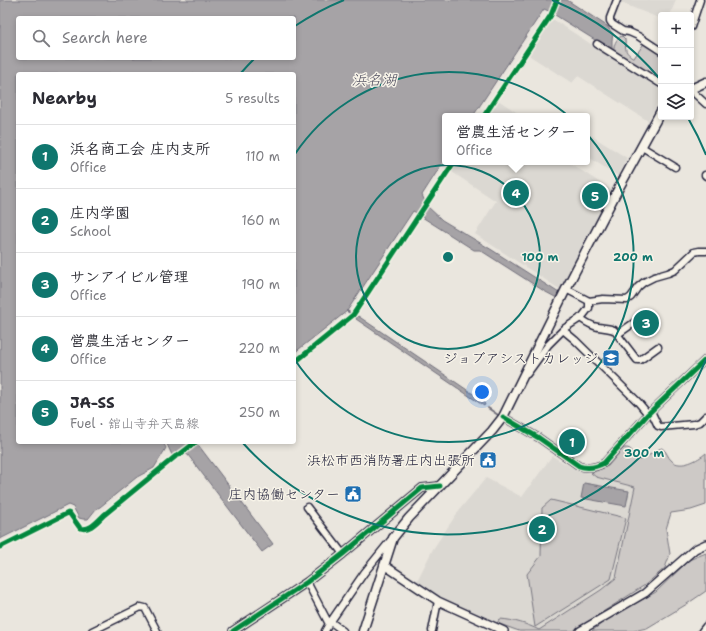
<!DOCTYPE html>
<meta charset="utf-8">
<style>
body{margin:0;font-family:"Shantell Sans","Klee One",sans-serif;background:#f2f2f3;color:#2b2b33}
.controls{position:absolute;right:12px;top:12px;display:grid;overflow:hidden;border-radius:4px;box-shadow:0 2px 6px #0003}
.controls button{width:36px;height:36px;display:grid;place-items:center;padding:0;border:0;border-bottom:1px solid #e1e1e2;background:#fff;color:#2b2b33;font:20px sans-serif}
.you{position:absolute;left:482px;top:392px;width:14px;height:14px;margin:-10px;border:3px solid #fff;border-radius:50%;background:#1a73e8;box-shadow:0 0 0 6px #1a73e833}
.badge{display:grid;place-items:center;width:26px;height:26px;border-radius:50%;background:#0f766e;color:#fff;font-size:13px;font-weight:700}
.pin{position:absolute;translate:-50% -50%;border:2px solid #fff;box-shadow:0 1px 4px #0006}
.popup{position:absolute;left:442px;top:113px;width:148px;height:52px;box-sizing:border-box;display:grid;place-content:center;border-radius:4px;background:#fff;filter:drop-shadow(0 1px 3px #0005);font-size:13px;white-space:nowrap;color:#7c7c81}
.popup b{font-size:15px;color:#2b2b33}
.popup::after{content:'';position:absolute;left:50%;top:100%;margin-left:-8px;border:8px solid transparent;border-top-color:#fff}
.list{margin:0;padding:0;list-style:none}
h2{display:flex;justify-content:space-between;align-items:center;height:52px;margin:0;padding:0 16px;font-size:17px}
h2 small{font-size:13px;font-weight:400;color:#7c7c81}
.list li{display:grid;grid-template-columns:26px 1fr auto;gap:12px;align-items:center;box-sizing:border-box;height:64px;padding:0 16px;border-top:1px solid #e1e1e2}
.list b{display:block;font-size:15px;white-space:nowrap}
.list p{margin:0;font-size:13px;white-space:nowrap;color:#7c7c81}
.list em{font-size:13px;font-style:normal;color:#7c7c81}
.icon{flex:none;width:22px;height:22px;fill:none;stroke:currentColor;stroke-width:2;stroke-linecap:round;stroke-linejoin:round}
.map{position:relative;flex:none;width:706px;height:631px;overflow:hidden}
.search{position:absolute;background:#fff;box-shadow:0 2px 6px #0003;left:16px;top:16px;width:280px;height:44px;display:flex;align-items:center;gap:10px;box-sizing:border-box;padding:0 14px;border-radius:4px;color:#7c7c81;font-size:15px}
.panel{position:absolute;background:#fff;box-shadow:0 2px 6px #0003;left:16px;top:72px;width:280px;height:372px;border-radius:4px}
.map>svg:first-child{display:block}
</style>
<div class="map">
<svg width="706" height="631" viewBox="0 0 706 631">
<rect width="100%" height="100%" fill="#eae6de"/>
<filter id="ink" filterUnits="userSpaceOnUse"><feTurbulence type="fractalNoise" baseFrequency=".025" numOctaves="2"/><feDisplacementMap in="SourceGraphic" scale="8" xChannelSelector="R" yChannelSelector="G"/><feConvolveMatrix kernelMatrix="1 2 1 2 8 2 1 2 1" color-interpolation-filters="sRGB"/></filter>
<g filter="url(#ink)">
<path fill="#dbd8d2" d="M619 0H676L670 15H661V19L619 2Z
M551 18 661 90V97L648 121 578 76 572 83 527 54Z
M498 100 522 116H488Z
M587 133 627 158 618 176 587 156Z
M458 162H568L613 191 561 290 475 234 496 201 452 172Z
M552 456 578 471 591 473 612 461 645 492 613 588 590 621 568 631H514L454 604 416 583 433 549 460 509 486 478 522 497Z"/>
<path fill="#cdc9c6" stroke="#787680" d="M622 36 625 39C626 50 624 52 634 58L645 42 661 53V82L614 52C613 46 616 38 622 36Z
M624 448C634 447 632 455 639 460 648 458 654 450 662 448 667 451 667 457 672 461 681 469 698 460 706 453V505L691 510 671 513 666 529 670 554 665 568 645 585 573 631H519L497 623 500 619C514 620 527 624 539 630L601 590 616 578 635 487 596 477 591 473 608 466 621 451Z
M551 500 626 518 611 579 535 627 527 574 541 556 542 508Z
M706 553V591L687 604 647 628 633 631H592L607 619 656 592 689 560Z"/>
<path fill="#a6a3a6" stroke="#716f7b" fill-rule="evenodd" d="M0 0H567L607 26 613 34 612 40V49L611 50 555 15 551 12 544 9 473 116H445V159L422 195 427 206 442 220 492 250 559 293 557 298 544 291 480 250H474L422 217 421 214H419L413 211 347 311 294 353V74H18V442H163L166 448 154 468 137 477 100 507 96 509 88 519H83L79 518 73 507 68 505 0 539ZM18 18H294V58H18Z
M358 316 479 398 485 404 484 406 356 319Z
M166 442H196L273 544 262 552 188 455C181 452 177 449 172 455Z
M584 483 629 491 626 506 581 498Z"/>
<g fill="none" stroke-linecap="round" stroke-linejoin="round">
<path stroke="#716f7b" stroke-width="2" d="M347 311 350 313
M488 408 498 415"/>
<g stroke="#22223b" stroke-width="9">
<path id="minor" d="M617 0 610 18V21L612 24 623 31 629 32 638 36 661 51
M691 27 700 0
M597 44 661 84
M691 89 694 93 706 104
M642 147 675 167
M705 175 706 176
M566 289 589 301 603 299 627 300 631 297 638 287 644 282 654 277 668 273 675 270 694 252 699 251H706
M580 318C586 322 591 326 598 327 604 328 609 328 614 330L637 360H640L658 347
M563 330 575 340 638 402 648 414
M618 334 638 320
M527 374 548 345 565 328 582 317 589 308V301
M651 411 658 426 661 427 694 424 700 422 706 416
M503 417 539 438 579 466C588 469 595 468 604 463L648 414 706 359
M307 507 343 554
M307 582 329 624 325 631
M331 622 343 631
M329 624 364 573 390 541
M92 631 141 607 145 608 157 631
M432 631 438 601
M702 631 706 626"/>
</g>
<g stroke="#22223b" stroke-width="10">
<path id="tertiary" d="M384 565 438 601 504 631
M233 631 307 582 343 554 422 488 440 486
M580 631 645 593 687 556 695 549 706 544"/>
</g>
<g stroke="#22223b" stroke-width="11">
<path id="secondary" d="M691 89 706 82
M363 631 393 538 409 518 492 431 503 417 566 289 615 195 661 111"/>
</g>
<use href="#minor" stroke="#f7f3e8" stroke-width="6"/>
<use href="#tertiary" stroke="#f7f3e8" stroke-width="7"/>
<use href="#secondary" stroke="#f7f3e8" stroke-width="8"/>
<g stroke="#f7f3e8" stroke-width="8">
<path id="cycleway" d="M484 116 551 15 557 0
M294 363 353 315 454 162
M503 417 539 438 579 466C588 469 595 468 604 463L648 414 706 359
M0 547 68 513 70 514 80 528C89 531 96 523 102 517L104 515 176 456 179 455 196 442
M233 631 307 582 343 554 422 488 440 486"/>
</g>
<use href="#cycleway" stroke="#00873e" stroke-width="5"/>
</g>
</g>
<g fill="none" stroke="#0f766e" stroke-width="2">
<circle cx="448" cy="257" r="92"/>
<path d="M295 154A185 185 0 1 1 295 360"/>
<path d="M706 359A277 277 0 0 1 242 442M241 73A277 277 0 0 1 254 59M295 26A277 277 0 0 1 344 0M552 0A277 277 0 0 1 660 79M688 118A277 277 0 0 1 706 155"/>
</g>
<defs>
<g id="university-square" transform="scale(0.9)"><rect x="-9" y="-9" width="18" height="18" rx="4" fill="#1f6fb2" stroke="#f7f3e8"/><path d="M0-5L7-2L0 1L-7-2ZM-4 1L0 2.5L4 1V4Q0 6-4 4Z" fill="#fff"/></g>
<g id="civic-square" transform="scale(0.9)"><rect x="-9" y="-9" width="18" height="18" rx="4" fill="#1f6fb2" stroke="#f7f3e8"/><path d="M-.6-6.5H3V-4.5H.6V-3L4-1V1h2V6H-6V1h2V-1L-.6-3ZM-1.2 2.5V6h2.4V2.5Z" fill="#fff"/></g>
</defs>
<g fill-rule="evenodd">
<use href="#university-square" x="611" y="358"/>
<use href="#civic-square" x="488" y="460"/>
<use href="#civic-square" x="353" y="494"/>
</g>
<g text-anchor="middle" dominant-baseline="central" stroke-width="3" stroke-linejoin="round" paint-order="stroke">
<g font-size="14" fill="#22223b" stroke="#f7f3e8" text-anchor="end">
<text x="598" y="358">ジョブアシストカレッジ</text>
<text x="475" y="460">浜松市西消防署庄内出張所</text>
<text x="340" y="494">庄内協働センター</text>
</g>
<g font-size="15" font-style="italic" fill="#504f60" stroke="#f7f3e8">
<text x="374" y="80">浜名湖</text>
</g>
</g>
<circle cx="448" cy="257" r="6" fill="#0f766e" stroke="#f7f3e8" stroke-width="2"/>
<g font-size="12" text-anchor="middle" font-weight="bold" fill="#0f766e" stroke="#f7f3e8" stroke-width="3" stroke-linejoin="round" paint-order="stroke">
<text x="540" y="261">100 m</text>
<text x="633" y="261">200 m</text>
<text x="644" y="457">300 m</text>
</g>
</svg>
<div class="controls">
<button>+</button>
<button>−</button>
<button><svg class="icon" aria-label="layers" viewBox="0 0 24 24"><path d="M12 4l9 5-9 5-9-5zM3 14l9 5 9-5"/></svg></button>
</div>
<div class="you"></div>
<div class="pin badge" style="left:572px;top:442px">1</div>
<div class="pin badge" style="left:542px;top:529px">2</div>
<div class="pin badge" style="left:646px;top:323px">3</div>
<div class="pin badge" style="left:516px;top:193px">4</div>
<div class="popup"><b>営農生活センター</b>Office</div>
<div class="pin badge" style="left:595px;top:196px">5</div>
<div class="search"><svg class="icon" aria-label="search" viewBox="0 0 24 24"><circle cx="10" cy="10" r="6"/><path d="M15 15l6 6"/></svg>Search here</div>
<section class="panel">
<h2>Nearby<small>5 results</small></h2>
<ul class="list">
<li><span class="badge">1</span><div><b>浜名商工会 庄内支所</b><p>Office</p></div><em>110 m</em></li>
<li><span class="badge">2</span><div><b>庄内学園</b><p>School</p></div><em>160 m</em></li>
<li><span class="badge">3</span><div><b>サンアイビル管理</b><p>Office</p></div><em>190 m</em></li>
<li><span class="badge">4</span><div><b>営農生活センター</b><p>Office</p></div><em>220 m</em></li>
<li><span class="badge">5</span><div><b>JA-SS</b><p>Fuel · 舘山寺弁天島線</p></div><em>250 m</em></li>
</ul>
</section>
</div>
